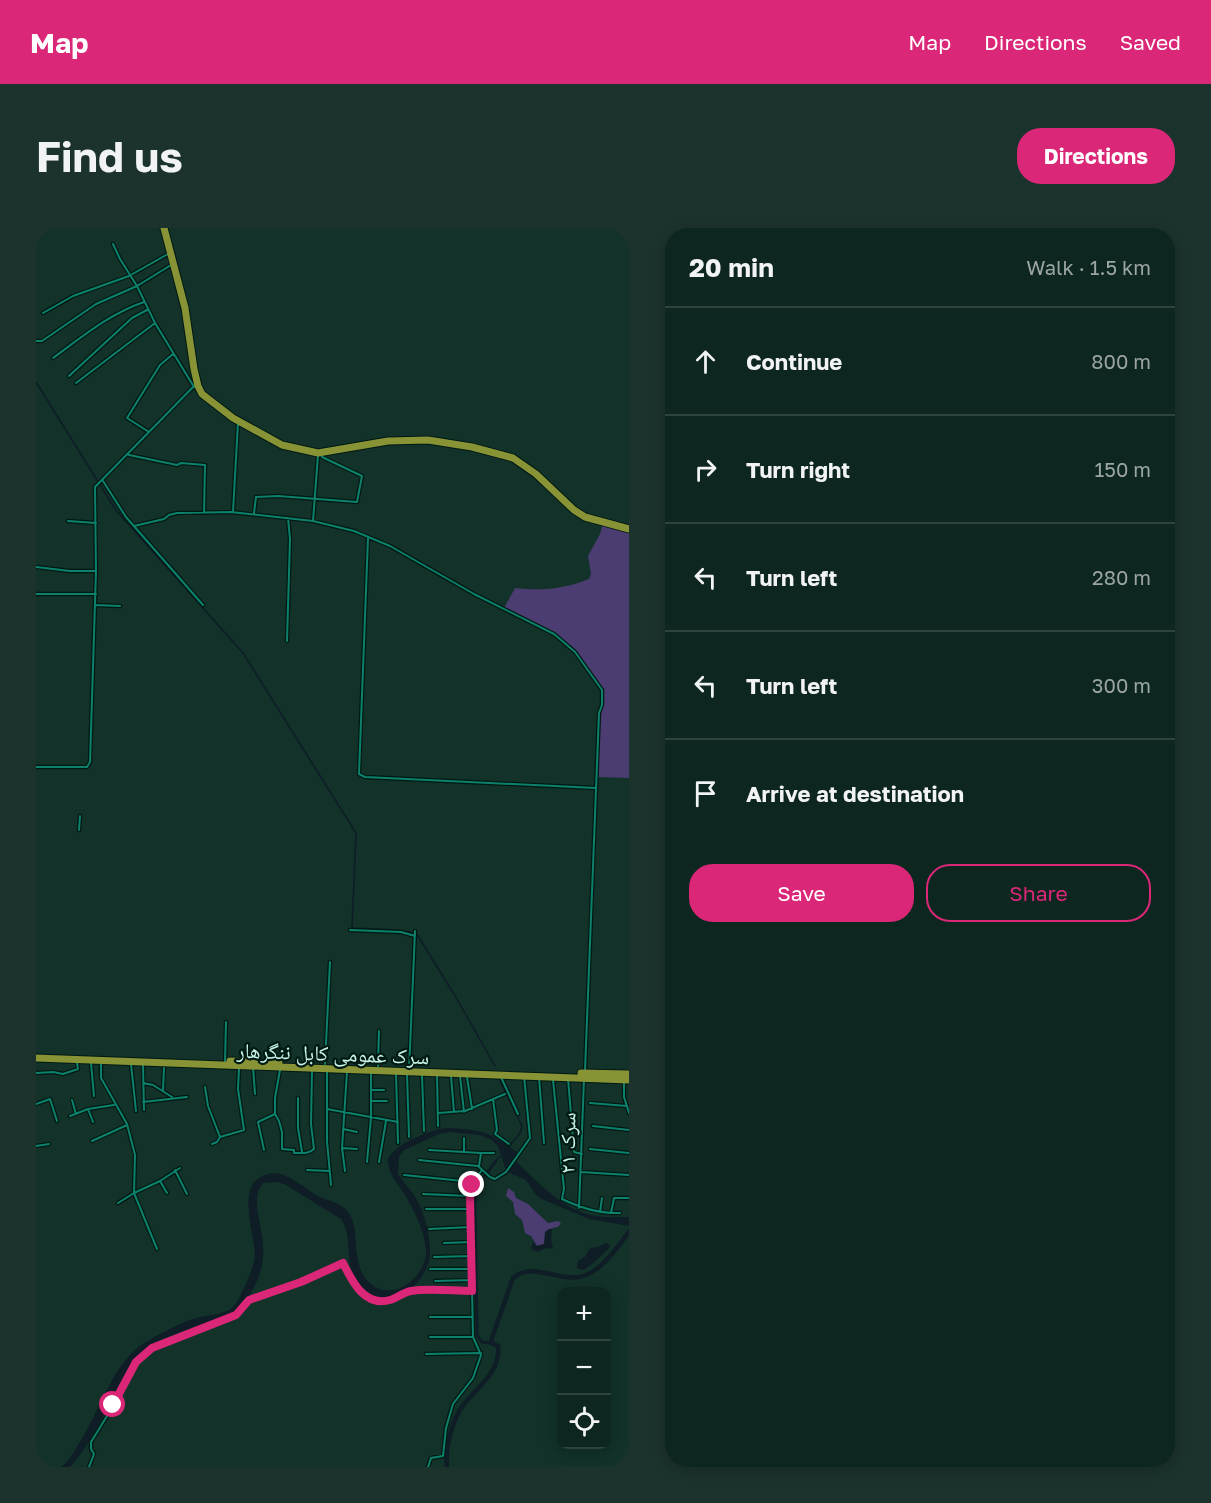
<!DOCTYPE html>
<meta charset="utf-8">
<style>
body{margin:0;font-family:"Golos Text","Noto Naskh Arabic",sans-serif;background:#1c322d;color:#f1f3f6}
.controls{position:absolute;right:18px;bottom:18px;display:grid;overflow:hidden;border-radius:12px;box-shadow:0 3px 15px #0003}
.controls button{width:54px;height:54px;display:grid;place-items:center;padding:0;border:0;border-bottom:2px solid #2e433e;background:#0e2620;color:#f1f3f6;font:30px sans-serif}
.stop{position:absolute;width:18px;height:18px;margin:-14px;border:4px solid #db2777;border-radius:50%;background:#fff}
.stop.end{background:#db2777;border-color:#fff;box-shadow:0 2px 6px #0008}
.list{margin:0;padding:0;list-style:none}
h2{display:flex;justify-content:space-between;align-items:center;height:78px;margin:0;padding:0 24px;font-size:26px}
h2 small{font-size:20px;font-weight:400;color:#9ba5a5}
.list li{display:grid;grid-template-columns:39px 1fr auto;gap:18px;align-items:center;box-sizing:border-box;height:108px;padding:0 24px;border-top:2px solid #2e433e}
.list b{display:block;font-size:22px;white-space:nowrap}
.list em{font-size:20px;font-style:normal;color:#9ba5a5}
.actions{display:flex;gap:12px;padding:18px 24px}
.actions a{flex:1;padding:14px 0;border:2px solid #db2777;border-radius:24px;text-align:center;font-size:21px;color:#db2777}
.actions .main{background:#db2777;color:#fff}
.icon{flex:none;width:33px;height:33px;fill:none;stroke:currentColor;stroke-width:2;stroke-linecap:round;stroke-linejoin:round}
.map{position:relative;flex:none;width:593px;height:1239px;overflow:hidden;border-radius:24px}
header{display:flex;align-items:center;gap:36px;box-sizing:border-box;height:84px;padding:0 30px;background:#db2777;color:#fff}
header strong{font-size:28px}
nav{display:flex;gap:33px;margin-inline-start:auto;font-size:21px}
.intro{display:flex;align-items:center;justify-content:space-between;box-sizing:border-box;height:144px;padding:0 36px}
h1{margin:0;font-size:42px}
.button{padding:15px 27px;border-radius:24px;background:#db2777;color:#fff;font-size:21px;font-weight:700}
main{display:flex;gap:36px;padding:0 36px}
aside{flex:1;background:#0e2620;border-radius:24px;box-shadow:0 3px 15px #0003}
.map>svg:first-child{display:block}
</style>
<header>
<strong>Map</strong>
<nav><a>Map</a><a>Directions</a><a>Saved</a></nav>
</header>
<div class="intro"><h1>Find us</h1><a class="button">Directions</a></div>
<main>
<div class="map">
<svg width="593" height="1239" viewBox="0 0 593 1239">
<rect width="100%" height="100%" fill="#12322a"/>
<path fill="#4b3c71" d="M567 295 593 301V550L561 549 563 485 566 477V462L539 424 518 406 490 394 468 380 479 360C506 363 528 361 553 351L555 346 552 328 564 306Z
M472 960 478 964 480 970 492 976 512 995 522 993 525 995 522 999C506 1002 512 1004 508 1016L501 1018 495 1008 489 1005 486 992 479 986 477 974 470 968Z"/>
<path fill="#0e1d26" d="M411 900C446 902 452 903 481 924V934C502 955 525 979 554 987 567 990 581 989 593 989V998L553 991 506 971 500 967 490 952 470 943 462 918 456 912 444 907 414 904 403 906 368 922 363 929 362 946C366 952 371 958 376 964 387 979 393 1002 394 1021 396 1057 348 1090 322 1057 307 1037 318 1010 305 991L250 957 242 954 227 955C213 972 227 998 227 1017 228 1033 225 1047 217 1061 212 1070 205 1081 196 1086 169 1101 132 1102 108 1123 97 1132 91 1145 84 1157 69 1184 55 1216 34 1239H25C35 1232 38 1223 44 1214 61 1187 76 1141 100 1121 112 1111 144 1095 160 1090 171 1087 185 1087 195 1081 202 1076 205 1065 209 1058 213 1048 218 1038 219 1028 219 1008 202 963 223 950 246 935 265 960 284 969 295 974 307 975 314 987 324 1004 315 1033 331 1052 353 1078 391 1051 390 1022 389 1004 378 982 369 967 361 954 352 947 352 931 359 916 395 901 411 900Z
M513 1001H516L515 1011 517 1021 510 1020 502 1024 495 1021 497 1014 501 1018 508 1016 509 1004Z
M570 1015 573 1016 574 1019C569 1025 554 1038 548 1042L541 1040 542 1033 549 1029 554 1020 562 1019Z"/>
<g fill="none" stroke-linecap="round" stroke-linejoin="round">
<path stroke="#0e1d26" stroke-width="1.5" d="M0 154 79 281 207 425 320 605 316 700 361 702 380 705 418 766 459 838
M463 851 486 898 484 905 472 920
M459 934 464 928"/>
<path stroke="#0e1d26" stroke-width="3" d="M455 1115 446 1114 441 1107 439 975 440 960 459 934"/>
<path stroke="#0e1d26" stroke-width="4.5" d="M411 1239C409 1220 416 1191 428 1176 442 1159 465 1143 462 1118L455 1115 456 1110 477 1050C497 1032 526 1057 550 1047 568 1040 581 1019 593 1004"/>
<g stroke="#001913" stroke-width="4.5">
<path id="street" d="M77 16 84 31 101 58 119 95 158 159
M7 85 37 68 93 48 132 26
M0 113H6L60 76 101 58 135 37
M17 130C46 109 73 86 108 74
M33 148 96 90 111 82
M40 155 119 95
M113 204 91 190 124 137 137 126
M93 227 141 237 145 235 169 237 168 285
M67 253 90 289 167 377
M197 284 202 195
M218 285 220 269 242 268 321 274 326 248 286 229 285 225
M32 293 60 295
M277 293 282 227
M98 298 128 291 133 287 141 285 195 284 277 293 318 303 354 318 438 366 518 406 539 424 566 462V477L563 485 549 843
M332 310 323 546 329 549 560 560
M0 339 34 343H60
M0 366H60
M59 377 84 378
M251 413 254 311 252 290
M0 539H51L54 534 60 343 59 259 160 156
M43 602 44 588
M314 702 365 704 379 708
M55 835 58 868
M65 835V850L91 896 99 927 98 965 121 1021
M189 835 190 794
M95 836 100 883
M289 836 294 734
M107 837 108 882
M342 838 343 803
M217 839 219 866
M244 842 239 870V886L243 893 246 904V921L258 922V925C266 925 273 926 278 921L275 896 276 843
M373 843 379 703
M291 844V913L295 957
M0 845 17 844 27 846 42 841 41 835
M360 846 362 915
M371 846 373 909
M386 847 388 903
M401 847 402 898
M415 848 418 884
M424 848 428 884
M431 849 436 881
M465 849 482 886
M503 849 508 915
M532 850 538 924 546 926
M517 852 528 961 526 971C545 980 563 986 584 985
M588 853V869L593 885
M107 855 117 857 136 869
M169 859 172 878 184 909
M127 862 128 840
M336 862H348
M262 870V900L266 924
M457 871 461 902 459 906 473 916
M36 872 40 886
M335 873H351
M107 874 151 869
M554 875 591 878
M0 876 14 871 21 893
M52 881 57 894
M291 881 362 894
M402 885 429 883 469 866
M34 888 52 881 78 877
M557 898 593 902
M307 901 321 904
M56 913 91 897
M176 916 181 914 184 909 208 902 202 861 203 841
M0 918 13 916
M306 920 321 921
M554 921 593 925
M228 922 222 894 239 886
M393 922 445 925 443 938
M428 924V910
M446 925H458
M383 932 442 938 454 949 459 951 470 944 494 910 488 848
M331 934 335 890V845
M343 934 350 893
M139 942 151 966
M271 942 293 943
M309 943 306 920 311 844
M545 944 593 947
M368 947 437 954
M124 953 144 940
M387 966 434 968
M82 975 98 965 124 953 131 965
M543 980 548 851
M390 981H435
M564 984 566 970
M575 985 578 970H593
M393 1001 435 999
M408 1015 436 1014
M398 1029 436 1028
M394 1041H436
M399 1053 436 1052
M394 1089H437
M394 1109H436
M390 1126 445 1125
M53 1239 58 1226 55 1221V1214L60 1206 82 1170 101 1134 107 1127 116 1120 137 1111 200 1087 213 1072 265 1054 307 1035C316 1053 328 1079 354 1072 361 1070 368 1064 375 1063 394 1060 417 1063 436 1063
M392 1239 395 1230 407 1228 410 1200 417 1176 437 1150 445 1127 437 1109 434 968 437 954 446 942"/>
</g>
<g stroke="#001913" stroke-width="9">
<path id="highway" d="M128 0 149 80 158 141 162 158 166 166 197 190 246 217 282 225 352 213 392 212 436 219 477 230 500 246 538 282 549 289 593 301
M0 830 593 852
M194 833 243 835
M545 845 593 846"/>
</g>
<use href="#street" stroke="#0c826c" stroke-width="2"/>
<use href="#highway" stroke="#889336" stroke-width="7"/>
</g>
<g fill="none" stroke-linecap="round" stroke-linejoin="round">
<path stroke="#db2777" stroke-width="8" d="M77 1177 100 1134 116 1120 200 1087 213 1072 265 1054 307 1035C316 1053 328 1079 354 1072 361 1070 368 1064 375 1063 394 1060 417 1063 436 1063L434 968 436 957"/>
</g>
<g text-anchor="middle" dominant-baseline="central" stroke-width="4.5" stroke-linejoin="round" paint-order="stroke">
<g font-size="21" fill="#c7f4e6" stroke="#001913">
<text transform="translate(297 825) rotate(2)">سرک عمومی کابل ننگرهار</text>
<text transform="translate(531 915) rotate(-89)">سرک ۲۱</text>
</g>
</g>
</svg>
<div class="controls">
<button>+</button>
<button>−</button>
<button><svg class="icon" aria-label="locate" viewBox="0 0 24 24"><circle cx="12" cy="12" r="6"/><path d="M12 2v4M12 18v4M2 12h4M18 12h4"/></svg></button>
</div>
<div class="stop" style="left:77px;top:1177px"></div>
<div class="stop end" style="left:436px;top:957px"></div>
</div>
<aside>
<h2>20 min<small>Walk · 1.5 km</small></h2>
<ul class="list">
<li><svg class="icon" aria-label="ahead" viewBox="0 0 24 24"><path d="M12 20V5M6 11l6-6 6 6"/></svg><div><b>Continue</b></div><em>800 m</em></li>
<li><svg class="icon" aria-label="right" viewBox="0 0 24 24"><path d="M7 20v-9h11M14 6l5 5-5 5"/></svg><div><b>Turn right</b></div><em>150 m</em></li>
<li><svg class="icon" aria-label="left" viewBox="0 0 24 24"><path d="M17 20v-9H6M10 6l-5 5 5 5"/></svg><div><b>Turn left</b></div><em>280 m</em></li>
<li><svg class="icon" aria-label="left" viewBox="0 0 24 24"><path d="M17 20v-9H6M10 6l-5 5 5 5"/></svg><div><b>Turn left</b></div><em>300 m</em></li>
<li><svg class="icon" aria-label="arrive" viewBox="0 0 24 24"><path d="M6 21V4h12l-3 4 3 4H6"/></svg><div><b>Arrive at destination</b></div></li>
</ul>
<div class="actions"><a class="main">Save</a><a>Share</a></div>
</aside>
</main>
